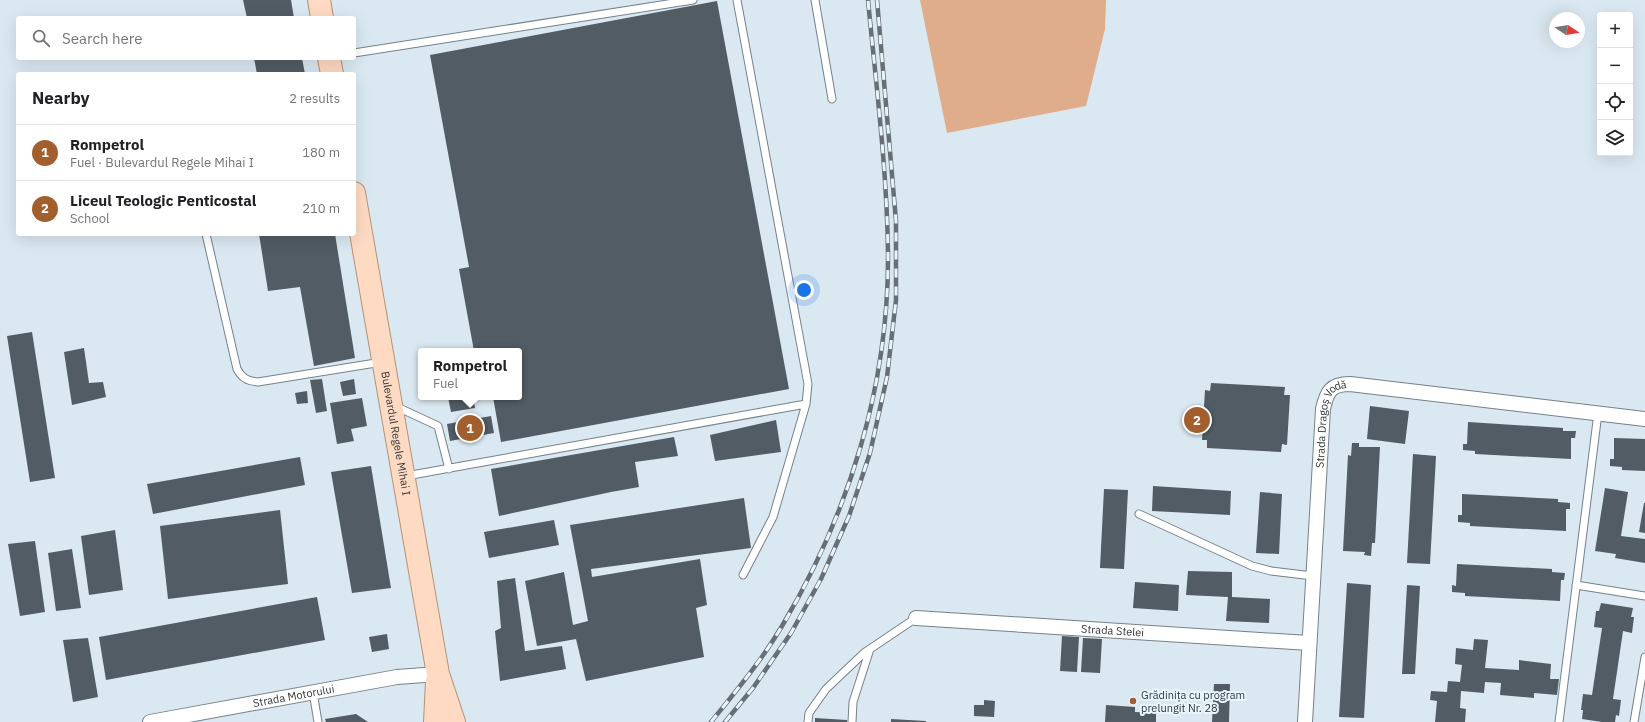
<!DOCTYPE html>
<meta charset="utf-8">
<style>
body{margin:0;font-family:"IBM Plex Sans",sans-serif;background:#f2f2f2;color:#202124}
.controls{position:absolute;right:12px;top:12px;display:grid;overflow:hidden;border-radius:4px;box-shadow:0 4px 16px #0002}
.controls button{width:36px;height:36px;display:grid;place-items:center;padding:0;border:0;border-bottom:1px solid #e0e0e0;background:#fff;color:#202124;font:20px sans-serif}
.compass{position:absolute;left:1549px;top:12px;width:36px;height:36px;border-radius:50%;background:#fff;box-shadow:0 4px 16px #0002;rotate:102deg}
.you{position:absolute;left:804px;top:290px;width:14px;height:14px;margin:-10px;border:3px solid #fff;border-radius:50%;background:#1a73e8;box-shadow:0 0 0 6px #1a73e833}
.badge{display:grid;place-items:center;width:26px;height:26px;border-radius:50%;background:#a25f2d;color:#fff;font-size:13px;font-weight:700}
.pin{position:absolute;translate:-50% -50%;border:2px solid #fff;box-shadow:0 1px 4px #0006}
.popup{position:absolute;left:418px;top:348px;width:104px;height:52px;box-sizing:border-box;display:grid;place-content:center;border-radius:4px;background:#fff;filter:drop-shadow(0 1px 3px #0005);font-size:13px;white-space:nowrap;color:#757577}
.popup b{font-size:15px;color:#202124}
.popup::after{content:'';position:absolute;left:50%;top:100%;margin-left:-8px;border:8px solid transparent;border-top-color:#fff}
.list{margin:0;padding:0;list-style:none}
h2{display:flex;justify-content:space-between;align-items:center;height:52px;margin:0;padding:0 16px;font-size:17px}
h2 small{font-size:13px;font-weight:400;color:#757577}
.list li{display:grid;grid-template-columns:26px 1fr auto;gap:12px;align-items:center;box-sizing:border-box;height:56px;padding:0 16px;border-top:1px solid #e0e0e0}
.list b{display:block;font-size:15px;white-space:nowrap}
.list p{margin:0;font-size:13px;white-space:nowrap;color:#757577}
.list em{font-size:13px;font-style:normal;color:#757577}
.icon{flex:none;width:22px;height:22px;fill:none;stroke:currentColor;stroke-width:2;stroke-linecap:round;stroke-linejoin:round}
.map{position:relative;flex:none;width:1645px;height:722px;overflow:hidden}
.search{position:absolute;background:#fff;box-shadow:0 4px 16px #0002;left:16px;top:16px;width:340px;height:44px;display:flex;align-items:center;gap:10px;box-sizing:border-box;padding:0 14px;border-radius:4px;color:#757577;font-size:15px}
.panel{position:absolute;background:#fff;box-shadow:0 4px 16px #0002;left:16px;top:72px;width:340px;height:164px;border-radius:4px}
.map>svg:first-child{display:block}
</style>
<div class="map">
<svg width="1645" height="722" viewBox="0 0 1645 722">
<rect width="100%" height="100%" fill="#dae8f1"/>
<path fill="#dfad8b" d="M920 0H1106L1105 29 1086 106 947 133Z"/>
<path fill="#515c64" d="M243 0H291L294 18H247Z
M717 1 789 389 501 442 493 397H519V351H474L459 269 469 267 430 55Z
M254 58H302L305 74H257Z
M259 234H335L355 358 314 366 300 287 268 291Z
M32 332 55 478 30 482 7 336Z
M84 348 89 383 103 382 106 397 72 405 64 352Z
M322 379 327 411 316 413 310 380Z
M354 379 356 394 343 396 340 382Z
M1211 383 1285 387 1284 395H1290L1287 445 1282 444 1281 452 1207 448V440H1202L1205 390 1210 391Z
M307 391 308 403 297 404 295 393Z
M448 397H473L475 408 451 412Z
M362 398 367 426 351 429 354 441 337 444 330 403Z
M1370 406 1409 411 1405 444 1367 439Z
M491 416 494 433 450 441 447 424Z
M776 420 781 452 715 461 710 435Z
M1468 422 1563 428V431H1576L1575 438H1571V459L1475 454V451L1463 450V444H1467Z
M674 437 678 456 635 462 639 487 611 492 499 516 491 469Z
M1614 438 1645 439V471L1622 470V467L1610 466V459H1614Z
M1352 443H1359V447H1380L1375 543H1372L1371 556 1364 555 1365 552 1343 551 1348 455 1351 456Z
M1413 454 1436 456 1430 564 1407 563Z
M300 457 305 485 153 514 147 484Z
M371 466 391 588 352 593 331 472Z
M1153 486 1231 491 1230 515 1152 511Z
M1605 488 1628 492 1621 536 1645 539V563L1615 558 1616 554 1595 551Z
M1104 489 1128 490 1124 569 1100 568Z
M1260 492 1282 494 1279 554 1256 553Z
M1462 494 1558 499V502L1570 503V509H1566V531L1470 526V523L1458 522V515H1462Z
M744 498 751 548 591 569 592 577 700 559 707 605 696 608 704 657 586 681 576 639 537 646 525 581 564 572 573 625 588 621 570 525Z
M1644 503H1645V533L1639 532Z
M280 510 288 584 168 599 160 526Z
M554 520 559 545 489 558 484 532Z
M115 530 123 590 89 595 81 536Z
M35 541 45 612 20 616 8 544Z
M72 549 81 608 56 611 48 553Z
M1457 564 1552 569V572L1565 573 1564 580H1561L1560 601 1465 596V593L1452 592V585L1456 586Z
M1188 571 1232 572V597L1270 599 1269 623 1226 621 1228 597 1186 595Z
M515 578 525 651 562 646 566 669 500 681 495 631 501 628 497 581Z
M1135 582 1179 585 1178 611 1133 608Z
M1347 583 1371 585 1364 718 1339 717Z
M1407 585 1420 586 1415 674H1402Z
M317 597 325 640 106 680 99 637Z
M1601 603 1633 608 1631 617H1634L1632 633 1623 631 1613 699 1621 700 1619 716 1616 715 1615 722H1602L1582 719 1583 710H1581L1583 694 1592 695 1602 628 1594 627 1596 611H1599Z
M387 634 389 649 372 652 369 637Z
M1062 636 1079 637 1077 672 1060 671Z
M88 638 98 697 73 702 63 640Z
M1083 638 1102 639 1100 673 1081 672Z
M1474 639 1488 640 1485 668 1519 670V660L1551 664 1550 679H1559L1557 695 1534 693V698L1500 695 1501 683 1485 682 1484 693 1461 691 1460 708 1466 709 1465 722H1435L1437 701 1430 700 1431 691 1447 692 1448 681 1460 682 1462 665 1455 664 1456 648 1473 650Z
M1214 684H1230L1229 722H1212Z
M984 700 995 701 994 717 974 716V705H984Z
M1106 705 1135 707V712L1156 713V722H1105Z
M356 714 368 722H326L325 719Z
M815 718 847 720V722H815Z
M891 719 926 721V722H891Z"/>
<g fill="none" stroke-linecap="round" stroke-linejoin="round">
<g stroke="#75818a" stroke-width="9">
<path id="lane" d="M815 0 832 99
M354 53 693 0
M206 234 237 369C242 378 247 381 258 382L382 362
M395 406 438 426 449 469
M406 476 806 404 808 384 737 0
M1139 514 1252 566 1271 571 1313 576
M743 575 773 517 806 404
M1576 585 1645 596
M313 692 318 722
M808 722 809 713 826 689 864 653 916 618
M852 722 853 702 870 649
M1559 722 1598 413
M1634 722 1645 657"/>
</g>
<g stroke="#75818a" stroke-width="16">
<g id="street">
<path id="s1" d="M916 618 1309 643"/>
<path id="s2" d="M150 722 397 677 438 674"/>
<path id="s3" d="M1305 722 1323 409C1327 391 1331 384 1350 384L1645 419"/>
</g>
</g>
<g stroke="#b69177" stroke-width="24">
<g id="primary">
<path d="M319 0 322 18"/>
<path d="M329 58 332 74"/>
<path id="s4" d="M354 193 438 674 454 722"/>
<path d="M435 722 437 681"/>
</g>
</g>
<use href="#lane" stroke="#fff" stroke-width="7"/>
<use href="#street" stroke="#fff" stroke-width="14"/>
<use href="#primary" stroke="#fedac2" stroke-width="22"/>
<g stroke="#676f74" stroke-width="4.5">
<path id="rail" d="M711 722C736 691 762 660 782 626 849 514 889 385 888 253 887 169 876 84 868 0
M725 722 753 688 791 633 821 579 849 516 870 453 887 377 896 300V221L877 0"/>
</g>
<use href="#rail" stroke="#e7f5fe" stroke-width="3" stroke-dasharray="9" stroke-linecap="butt"/>
</g>
<circle fill="#a25f2d" stroke="#e7f5fe" stroke-width="1.5" cx="1133" cy="701" r="4"/>
<g text-anchor="middle" dominant-baseline="central" stroke-width="4" stroke-linejoin="round" paint-order="stroke">
<g font-size="11" fill="#313639" stroke="#e7f5fe">
<text stroke="none"><textPath href="#s3" startOffset="303">Strada Dragoș Vodă</textPath></text>
<text stroke="none"><textPath href="#s4" startOffset="244">Bulevardul Regele Mihai I</textPath></text>
<text stroke="none"><textPath href="#s1" startOffset="197">Strada Stelei</textPath></text>
<text stroke="none"><textPath href="#s2" startOffset="146">Strada Motorului</textPath></text>
</g>
<g font-size="11" fill="#313639" stroke="#e7f5fe" text-anchor="start">
<text x="1141" y="695">Grădinița cu program<tspan x="1141" dy="13">prelungit Nr. 28</tspan></text>
</g>
</g>
</svg>
<div class="controls">
<button>+</button>
<button>−</button>
<button><svg class="icon" aria-label="locate" viewBox="0 0 24 24"><circle cx="12" cy="12" r="6"/><path d="M12 2v4M12 18v4M2 12h4M18 12h4"/></svg></button>
<button><svg class="icon" aria-label="layers" viewBox="0 0 24 24"><path d="M12 4l9 5-9 5-9-5zM3 14l9 5 9-5"/></svg></button>
</div>
<svg class="compass" viewBox="-18 -18 36 36"><path d="M0-13l5 13h-10z" fill="#e53935"/><path d="M0 13l5-13h-10z" fill="#757577"/></svg>
<div class="you"></div>
<div class="pin badge" style="left:470px;top:428px">1</div>
<div class="popup"><b>Rompetrol</b>Fuel</div>
<div class="pin badge" style="left:1197px;top:420px">2</div>
<div class="search"><svg class="icon" aria-label="search" viewBox="0 0 24 24"><circle cx="10" cy="10" r="6"/><path d="M15 15l6 6"/></svg>Search here</div>
<section class="panel">
<h2>Nearby<small>2 results</small></h2>
<ul class="list">
<li><span class="badge">1</span><div><b>Rompetrol</b><p>Fuel · Bulevardul Regele Mihai I</p></div><em>180 m</em></li>
<li><span class="badge">2</span><div><b>Liceul Teologic Penticostal</b><p>School</p></div><em>210 m</em></li>
</ul>
</section>
</div>
